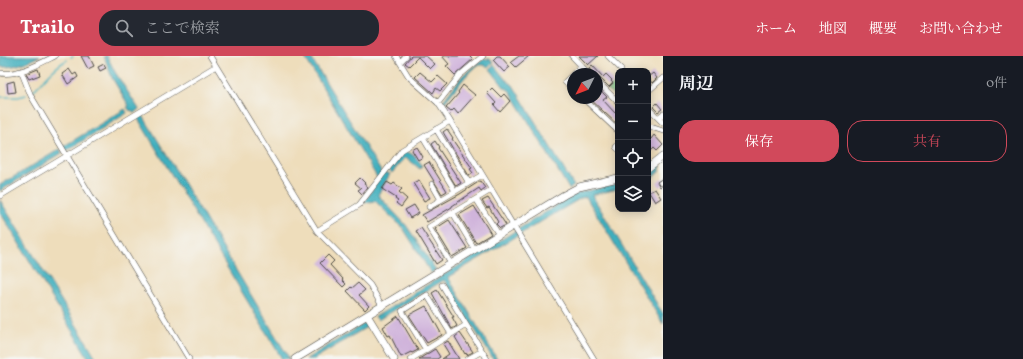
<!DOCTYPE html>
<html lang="ja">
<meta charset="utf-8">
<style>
body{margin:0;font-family:Vollkorn,"Noto Serif JP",serif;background:#242831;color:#f1f3f6}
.controls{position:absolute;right:12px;top:12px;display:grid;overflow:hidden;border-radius:8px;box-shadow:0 2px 10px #0003}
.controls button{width:36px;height:36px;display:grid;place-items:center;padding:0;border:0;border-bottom:1px solid #363941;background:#171b24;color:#f1f3f6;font:20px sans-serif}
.compass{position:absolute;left:567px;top:12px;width:36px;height:36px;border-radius:50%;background:#171b24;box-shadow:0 2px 10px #0003;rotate:228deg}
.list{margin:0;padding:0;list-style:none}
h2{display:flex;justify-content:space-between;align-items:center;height:52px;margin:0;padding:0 16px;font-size:17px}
h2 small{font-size:13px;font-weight:400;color:#9ea1a6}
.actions{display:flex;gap:8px;padding:12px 16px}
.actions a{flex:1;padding:9px 0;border:1px solid #d1495b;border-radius:16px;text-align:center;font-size:14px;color:#d1495b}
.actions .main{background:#d1495b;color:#fff}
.icon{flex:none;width:22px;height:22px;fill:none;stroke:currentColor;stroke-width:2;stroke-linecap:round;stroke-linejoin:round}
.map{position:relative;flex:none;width:663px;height:303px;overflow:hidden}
header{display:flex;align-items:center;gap:24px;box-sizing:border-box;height:56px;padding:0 20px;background:#d1495b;color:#fff}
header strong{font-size:19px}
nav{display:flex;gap:22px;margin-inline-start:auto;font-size:14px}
.search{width:280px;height:36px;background:#242831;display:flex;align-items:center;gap:10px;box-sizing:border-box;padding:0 14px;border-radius:16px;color:#9ea1a6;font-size:15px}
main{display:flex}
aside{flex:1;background:#171b24}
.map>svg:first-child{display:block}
</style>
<header>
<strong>Trailo</strong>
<div class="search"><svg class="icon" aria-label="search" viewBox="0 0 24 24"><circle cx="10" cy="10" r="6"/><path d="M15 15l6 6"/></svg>ここで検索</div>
<nav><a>ホーム</a><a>地図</a><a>概要</a><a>お問い合わせ</a></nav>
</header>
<main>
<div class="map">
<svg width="663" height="303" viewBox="0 0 663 303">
<rect width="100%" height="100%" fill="#f6f6f2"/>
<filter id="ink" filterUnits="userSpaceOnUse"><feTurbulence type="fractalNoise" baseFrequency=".025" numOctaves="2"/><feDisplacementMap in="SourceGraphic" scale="8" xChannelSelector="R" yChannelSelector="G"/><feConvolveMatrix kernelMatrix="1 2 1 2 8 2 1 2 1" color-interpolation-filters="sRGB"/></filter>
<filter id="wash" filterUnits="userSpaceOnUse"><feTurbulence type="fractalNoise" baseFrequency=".012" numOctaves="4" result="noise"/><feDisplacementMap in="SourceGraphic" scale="16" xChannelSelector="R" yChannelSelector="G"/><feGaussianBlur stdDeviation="0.9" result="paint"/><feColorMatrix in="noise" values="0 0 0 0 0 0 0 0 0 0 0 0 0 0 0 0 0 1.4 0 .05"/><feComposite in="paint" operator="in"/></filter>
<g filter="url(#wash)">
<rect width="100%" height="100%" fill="#edb"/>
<path fill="#7fc783" stroke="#557957" d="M617 25 618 27V39L616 41 608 34Z"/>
<path fill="#40afbd" stroke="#366d74" d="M0 0H40C27 6 15 12 0 11Z
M104 0H107L115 16 139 53 134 57 132 54 130 55 127 51 129 50 112 22Z
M304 0H310L382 117H387L390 118 378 139 406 169 436 214 431 217 403 172 375 145 364 147 378 123Z
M484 3H490L493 7 488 12 484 9H478L465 21 444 47 443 45 463 19Z
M494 9 505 23 513 29 574 130 569 133 510 35 504 31 490 13Z
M125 53 127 57 66 95 64 90Z
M142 58 289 302 282 303 137 61Z
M60 93 62 97 0 135V129Z
M404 95C411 96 420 104 422 110L420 113 408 103 405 102 392 117 389 114Z
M658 109H661L659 116 648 125V118Z
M618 128V133L592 139 663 258V268L586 141 581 142 448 221 497 303H493L444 224 378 264 375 261 577 137Z
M0 144 97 303H89L0 156Z
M367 266 370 269 314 303H306Z"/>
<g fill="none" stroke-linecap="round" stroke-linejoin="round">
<path stroke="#40afbd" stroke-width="1.5" d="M71 1 73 0
M32 36C44 25 52 12 67 4
M0 41H18L26 39"/>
</g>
<g id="blocks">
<path fill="#d0b4db" d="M81 0H89L94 10 88 13Z
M411 0H426L435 8 430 13 418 1 409 10 405 7Z
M442 0H470L473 3 455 19 446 10 449 8Z
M497 0H500L510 11 504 16 493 4Z
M519 0H529L516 11 511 6Z
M579 0H598L588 9Z
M104 8 106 12 100 15 98 11Z
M592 9 603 21 606 18 612 24 611 25 613 27 609 31 600 22 597 21V18H593L589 12Z
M38 13 40 19 29 23 26 18Z
M69 13 73 19 76 17 78 21 68 28 62 18Z
M420 16 432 26 438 20 447 28 440 35 436 32 433 37 415 21Z
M653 17 657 22 652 27 648 21Z
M14 25 16 36 8 37 7 27Z
M463 29 475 39 458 58 454 53 451 56 446 52 459 37 458 36Z
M597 31 607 41 603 44 615 57 618 54V69L589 42H597Z
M492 32 501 41 504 38 510 45 500 56 494 49 496 47 487 37Z
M657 47 662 53 658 56 653 51Z
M447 73 453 82 452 83 472 112 470 113 473 117 469 120 443 76Z
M654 79 663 89 657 95 654 92 648 98V80L651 83Z
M435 85 439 91 438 92 461 127 456 130 431 88Z
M417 91 423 101 418 104 412 94Z
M429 106 447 135 442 138 424 109Z
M360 122 365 127 364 128 368 131 362 138 358 134 361 132 355 127Z
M663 122V129L660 131 657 126Z
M419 124 430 142 424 145 413 127Z
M480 125 485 132 481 135 479 132 452 150V151L427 166 422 159 460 138Z
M387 126 392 129 394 127 402 133 399 136 407 143 401 151 396 147 398 145 395 143 396 142 382 133Z
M655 133 661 142 655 146 649 136Z
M488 142 506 169 500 172 496 168 498 166 489 151 487 152 482 145Z
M414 149 419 157 410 162 405 154Z
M474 150 491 178 476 187 459 159Z
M449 164 467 192 452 201 435 173Z
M421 172 442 204 436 208 416 175Z
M328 199 334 205 330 209 343 223 342 224 346 228 343 231 320 207Z
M358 227 365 234 359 239 369 250 365 254 347 235 351 231 352 232Z
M437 234 454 261H452L457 270 452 273 432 237Z
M426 250 442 279 427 287 409 259Z
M398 260 418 294 412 297 411 296 401 301 390 279 388 280 383 271Z
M460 277 473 296 467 299 466 297 465 298 455 281Z
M448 285 459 303H442L449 298 443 288Z
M435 293 440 301 437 303H419Z"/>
</g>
</g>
<g filter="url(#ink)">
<use href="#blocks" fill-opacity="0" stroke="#484641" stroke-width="1"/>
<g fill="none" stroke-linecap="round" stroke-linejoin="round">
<g stroke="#484641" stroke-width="6">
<path id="minor" d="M210 0 216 10
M572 0 589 18
M608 0 621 13V15
M400 6 406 0
M21 15 31 40 189 303
M0 17C18 20 39 8 55 0
M597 25 618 46
M573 33 565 26 581 10
M648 35 663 22
M583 42 618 75
M438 47 460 19 483 0
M648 52 663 67
M658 62 663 58
M450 65 594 303
M648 70 663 75
M436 73 469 127
M423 82 455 135
M618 89 616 91 618 93
M432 128 441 144
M0 140 216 10 317 175 370 229 382 250
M476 143 499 179
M429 151 482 119
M453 157 475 194
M317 175 359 149 402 94 450 65 438 47 409 21 396 0
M451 208 429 171 491 134
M442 229 487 303
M426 294 402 255 427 239 451 278
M411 303 466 269
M468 303 482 295"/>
</g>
<g stroke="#484641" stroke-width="8">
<path id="tertiary" d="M648 112 663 100
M367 259 394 303
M295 303 564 139 579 131 618 122"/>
</g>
<use href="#minor" stroke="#fff" stroke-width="5"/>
<use href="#tertiary" stroke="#fff" stroke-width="7"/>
</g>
</g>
</svg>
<div class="controls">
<button>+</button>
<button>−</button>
<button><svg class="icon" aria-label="locate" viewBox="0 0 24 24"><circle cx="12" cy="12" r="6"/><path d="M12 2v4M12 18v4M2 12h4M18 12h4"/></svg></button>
<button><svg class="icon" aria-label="layers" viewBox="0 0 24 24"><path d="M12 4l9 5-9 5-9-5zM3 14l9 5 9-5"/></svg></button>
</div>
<svg class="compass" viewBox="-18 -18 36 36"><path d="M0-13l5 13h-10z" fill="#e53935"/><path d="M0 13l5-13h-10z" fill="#9ea1a6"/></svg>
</div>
<aside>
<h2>周辺<small>0件</small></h2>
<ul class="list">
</ul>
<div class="actions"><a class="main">保存</a><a>共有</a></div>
</aside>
</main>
